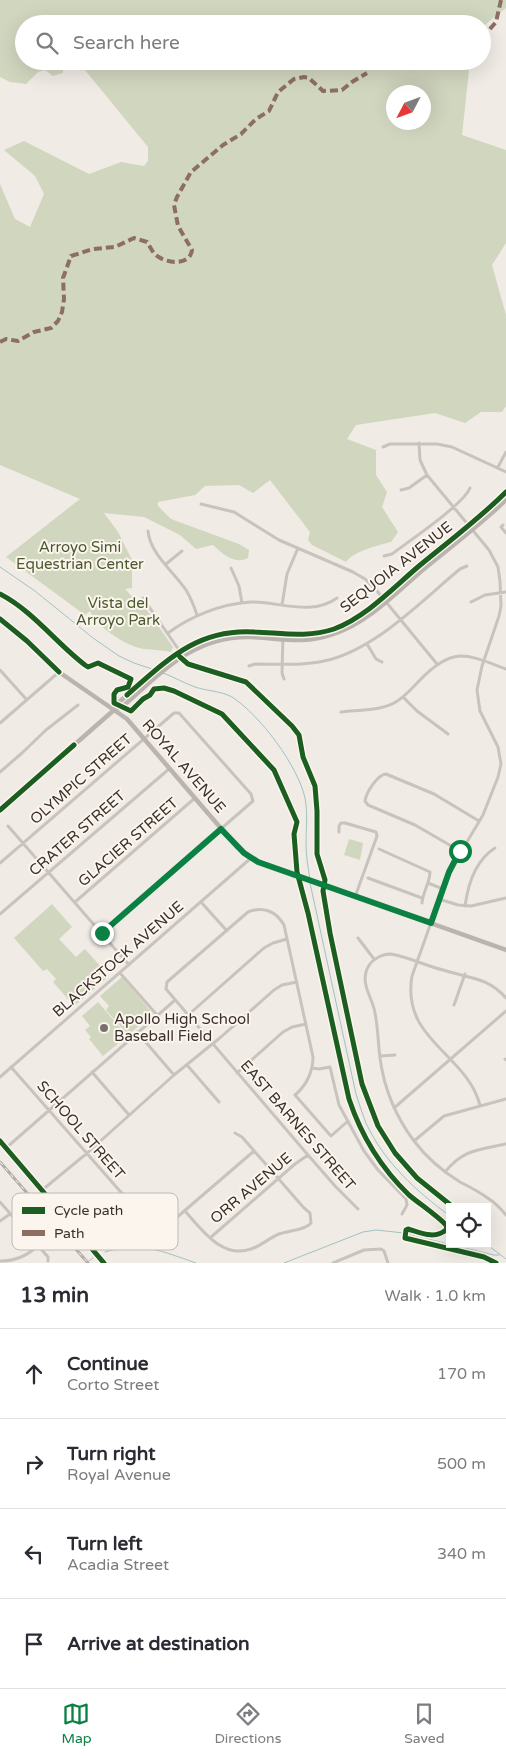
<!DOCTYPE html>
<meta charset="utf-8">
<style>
body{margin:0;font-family:"Varela Round",sans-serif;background:#f2f2f3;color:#2b2b33}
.controls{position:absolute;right:15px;bottom:15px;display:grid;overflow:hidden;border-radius:0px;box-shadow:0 5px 20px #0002}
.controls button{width:45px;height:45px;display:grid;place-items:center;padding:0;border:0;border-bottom:1px solid #e1e1e2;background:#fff;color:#2b2b33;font:25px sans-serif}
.compass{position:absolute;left:386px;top:85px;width:45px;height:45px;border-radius:50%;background:#fff;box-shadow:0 5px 20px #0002;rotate:229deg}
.stop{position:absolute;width:15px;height:15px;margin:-11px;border:4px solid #0b8043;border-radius:50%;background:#fff}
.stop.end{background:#0b8043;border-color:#fff;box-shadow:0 1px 5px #0008}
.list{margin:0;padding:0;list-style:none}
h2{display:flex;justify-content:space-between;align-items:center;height:65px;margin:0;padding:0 20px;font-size:21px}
h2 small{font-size:16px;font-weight:400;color:#7c7c81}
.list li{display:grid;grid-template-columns:32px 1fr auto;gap:15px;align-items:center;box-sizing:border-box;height:90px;padding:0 20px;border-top:1px solid #e1e1e2}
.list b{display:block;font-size:19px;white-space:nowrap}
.list p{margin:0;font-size:16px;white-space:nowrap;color:#7c7c81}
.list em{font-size:16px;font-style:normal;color:#7c7c81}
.icon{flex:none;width:28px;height:28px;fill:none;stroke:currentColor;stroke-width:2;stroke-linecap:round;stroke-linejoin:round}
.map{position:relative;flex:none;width:506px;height:1263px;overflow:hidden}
.search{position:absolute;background:#fff;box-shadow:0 5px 20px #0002;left:15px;right:15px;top:15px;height:55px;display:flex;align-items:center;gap:12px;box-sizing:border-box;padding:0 18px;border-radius:28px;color:#7c7c81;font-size:19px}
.sheet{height:425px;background:#fff}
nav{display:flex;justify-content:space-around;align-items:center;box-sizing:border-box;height:70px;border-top:1px solid #e1e1e2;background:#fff;font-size:14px;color:#7c7c81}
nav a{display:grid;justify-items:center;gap:2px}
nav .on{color:#0b8043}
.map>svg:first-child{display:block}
</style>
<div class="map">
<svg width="506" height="1263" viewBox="0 0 506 1263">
<rect width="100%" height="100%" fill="#f0ebe5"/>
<path fill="#d1d6bf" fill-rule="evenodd" d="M0 0H506V8L482 27V24H24V61H470L462 135 506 150V243L492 265 506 315V406L502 412H481L465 423 435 413 356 425 347 439 376 450V475L387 492 382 507 398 532 391 542C379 545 354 551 346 562L312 545 308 540 310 532 270 480 253 493 239 485 205 486 195 495 158 502V506L171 519 239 544 249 550 248 558C234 565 223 554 213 545L196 549 180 535 144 517 104 513 118 532 132 560V588L125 589 139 604 144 606 173 647 171 652C162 650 153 650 144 649 126 646 98 628 90 611L85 615 6 557 80 499 0 465V184L15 219 30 227 44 194 35 176 4 150 24 141 89 174 121 162 144 166 148 161V147L80 64 63 66V73L53 76 45 70 38 72 26 84 10 82 0 77ZM394 92H424V122H394Z
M349 839 363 843 360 860 344 855Z
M52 904 72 927 59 939 76 957 85 949 109 976 74 1006 53 982 56 979 47 969 43 971 14 938Z
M122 977 153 1014 128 1035 106 1010 109 1006 100 996Z
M98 1002 127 1036 103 1056 89 1039 91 1037 85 1030 90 1026 82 1016Z"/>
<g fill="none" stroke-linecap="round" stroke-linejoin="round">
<path stroke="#a1c2c1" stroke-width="1" d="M0 567 35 591 93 638 119 656 134 663 152 669
M163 673C174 677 184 683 195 687 207 691 221 691 232 697 260 715 298 766 305 798 308 813 306 829 306 844 306 856 308 867 310 879
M310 883 356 1094C359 1103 362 1113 366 1123 384 1162 416 1191 450 1216
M407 1234 494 1255H499
M486 1244 506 1259
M105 1252C141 1241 161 1251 196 1263
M86 1263 93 1258
M284 1263 363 1232 376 1230 404 1233"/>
<path stroke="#c9c3be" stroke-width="3" d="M419 443 420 460 427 475 489 550 498 567 500 581 501 606 499 616 482 666 477 690 480 711 498 747 501 764 498 777 483 815 449 872 412 976C401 1040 466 1053 480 1105
M383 447 390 444H437L452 447 506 472
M498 467 506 452
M401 490 409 488 427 475
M201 504 234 512 279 540 353 572 365 579 377 591 437 664
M503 525 501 527 506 533
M148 531C150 554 174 572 186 590 191 598 194 606 197 615
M384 556 392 554C409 541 463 505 470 488
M166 564 182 551
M231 568 239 586 242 603
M143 598 181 653
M471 602 485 595 506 592
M282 605 287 574 298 548
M168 633C191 616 221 604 250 602 278 601 311 617 337 598
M283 635 282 673 284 679
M367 644 376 659 382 662
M249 666 255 664C278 664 301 666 324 661 375 650 420 602 460 569L467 566
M0 670 27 700
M403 697 417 711 448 734
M341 712C358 710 379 711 394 703 404 698 412 688 420 680 453 646 466 654 506 669
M0 723 59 672
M0 772 22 753 46 730 78 705
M8 826 129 965
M339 832V826L341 823H345L376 832 377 836 355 897
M379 849 430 872C430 882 423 892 422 903
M460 851 415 825 368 805 365 801C366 793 377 775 386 774L434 794 479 821
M0 863 174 713H179L251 794 253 801 101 933
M368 878 422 898
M428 883 443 889
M439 899 458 905 471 906 506 898
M75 902 195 798
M201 902 227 931
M465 906C468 884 476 860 495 848
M0 914 169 769
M358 938 374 959
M120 973 157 1015
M506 998C488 977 468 978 443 970 426 966 409 957 391 954 380 954 369 961 366 972 362 987 373 999 375 1013 378 1027 378 1043 380 1058 384 1088 396 1117 414 1141 427 1158 442 1171 460 1182 470 1187 480 1192 489 1199 496 1203 501 1209 506 1215
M454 1005 465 974
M187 1016 264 948 273 943 287 939
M137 1032 174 1075
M380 1056 395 1055
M505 1059 506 1060
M187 1065 219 1102
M11 1067 155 1231H161L254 1151
M312 1068 319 1069 330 1067 339 1105 364 1151 378 1170 406 1199 407 1205 402 1214
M92 1072 129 1115
M237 1073 283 1032 292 1027 306 1024
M0 1077 251 858
M394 1108 506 1011
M348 1121 331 1136 295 1095C306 1086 313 1072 313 1057L284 925C276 911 263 906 248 912L167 982 166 989 308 1155 335 1186 358 1209
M414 1141 444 1116 506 1099
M6 1148 174 1001
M445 1172C464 1149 478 1150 506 1144
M41 1191 86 1154 174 1075 221 1037 274 990 282 985 297 982
M0 1202 48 1257V1261
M185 1211C202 1230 222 1259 251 1249 261 1246 269 1238 279 1234 288 1231 306 1230 311 1223L310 1213 304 1208 242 1137 235 1133
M0 1221 10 1214
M210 1238 295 1164 308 1155
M0 1261C16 1261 26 1256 38 1246
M333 1263 364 1250 381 1249 384 1251 388 1263"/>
<path stroke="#bab3ae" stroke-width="4.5" d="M0 619 27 641 59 672 127 719 237 847 251 858 264 864 506 950
M114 710 122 707C161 673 194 635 251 637 282 638 301 645 333 634 367 624 398 591 425 568 452 546 481 524 506 500
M0 810 114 710 117 704C154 672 191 630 245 631 276 632 304 640 334 628 367 616 393 588 420 566 448 542 479 519 506 492"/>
<path stroke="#b8b1ad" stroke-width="4.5" d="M0 1141 104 1263"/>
<g stroke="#b1aca8" stroke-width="3">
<path id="rail" d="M0 1162 88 1263"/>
</g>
<use href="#rail" stroke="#fbf5ee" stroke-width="1" stroke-dasharray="4" stroke-linecap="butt"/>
<path stroke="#8d6e63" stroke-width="4" stroke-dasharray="8 4" stroke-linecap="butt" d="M482 38 496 22 501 0
M0 342 6 339 18 341 34 332 51 328 58 321 62 312 64 299 63 278 71 256 93 249 115 247 134 238 147 242C150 246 152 252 156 255 166 264 190 266 192 250L178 226 174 205 177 197 191 172 223 145 241 134 256 119 269 111 278 92 294 79 304 77 309 78 323 91 342 90 352 82 367 73"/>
<g stroke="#fbf5ee" stroke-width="8">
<path id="cycleway" d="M0 594C33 611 56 643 85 665L88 667 98 663 131 679 128 687 117 690 114 694V703L131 711 143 699 150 695 154 689 164 688 174 691 222 714 274 770 297 822 294 834 297 872 308 913 349 1099C361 1135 382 1169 409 1195 421 1205 435 1214 446 1225L447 1229C435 1240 421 1233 408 1229L406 1230 405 1238 484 1257 496 1263
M0 619 27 641 59 672
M180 657 188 664 246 682 292 726 299 735 303 757 315 786 317 811V854L325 880 323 891 330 933 362 1084 378 1126 395 1153 417 1178 453 1207
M127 695C167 660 198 628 255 632 282 633 307 638 334 629 366 617 393 588 419 566 448 542 479 519 506 492
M0 810 74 745
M0 1141 104 1263"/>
</g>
<use href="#cycleway" stroke="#1b5e20" stroke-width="5"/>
</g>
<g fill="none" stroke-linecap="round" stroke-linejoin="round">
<path stroke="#0b8043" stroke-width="6" d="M102 933 221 829 244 853 258 862 431 923 449 872 460 851"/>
</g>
<circle fill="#7a716c" stroke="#fbf5ee" stroke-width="2" cx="104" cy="1028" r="5"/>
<g text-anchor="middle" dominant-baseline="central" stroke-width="4" stroke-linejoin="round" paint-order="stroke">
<g font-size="15" fill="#4a5a2e" stroke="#fbf5ee">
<text x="80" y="547">Arroyo Simi<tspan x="80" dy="17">Equestrian Center</tspan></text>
<text x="118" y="603">Vista del<tspan x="118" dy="17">Arroyo Park</tspan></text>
</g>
<g font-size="15" fill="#3b302b" stroke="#fbf5ee">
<text transform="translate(396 567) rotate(-38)">SEQUOIA AVENUE</text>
<text transform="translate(184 766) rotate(49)">ROYAL AVENUE</text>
<text transform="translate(81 779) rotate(-41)">OLYMPIC STREET</text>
<text transform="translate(77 833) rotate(-41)">CRATER STREET</text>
<text transform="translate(128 842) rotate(-41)">GLACIER STREET</text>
<text transform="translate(118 959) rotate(-41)">BLACKSTOCK AVENUE</text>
<text transform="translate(298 1125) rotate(49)">EAST BARNES STREET</text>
<text transform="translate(81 1130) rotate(49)">SCHOOL STREET</text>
<text transform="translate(251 1188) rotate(-40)">ORR AVENUE</text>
</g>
<g font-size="15" fill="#3b302b" stroke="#fbf5ee" text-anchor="start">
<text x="114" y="1019">Apollo High School<tspan x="114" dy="17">Baseball Field</tspan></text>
</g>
</g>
<rect x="12" y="1193" width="166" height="57" rx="8" fill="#fbf5ee" stroke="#c1bab4" stroke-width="1"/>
<rect x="22" y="1207" width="23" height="7" fill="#1b5e20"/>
<rect x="22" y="1230" width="23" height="6" fill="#8d6e63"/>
<g font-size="14" fill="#3b302b">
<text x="54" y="1215">Cycle path</text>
<text x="54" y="1238">Path</text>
</g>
</svg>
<div class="controls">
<button><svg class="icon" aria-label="locate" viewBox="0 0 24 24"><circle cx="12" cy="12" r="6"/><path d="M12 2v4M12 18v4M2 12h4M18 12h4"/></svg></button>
</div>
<svg class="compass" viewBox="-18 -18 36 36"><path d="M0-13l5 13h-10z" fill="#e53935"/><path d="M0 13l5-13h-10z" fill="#7c7c81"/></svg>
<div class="stop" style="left:460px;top:851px"></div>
<div class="stop end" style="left:102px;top:933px"></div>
<div class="search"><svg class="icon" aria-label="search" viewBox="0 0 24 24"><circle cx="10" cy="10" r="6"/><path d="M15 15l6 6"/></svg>Search here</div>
</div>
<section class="sheet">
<h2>13 min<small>Walk · 1.0 km</small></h2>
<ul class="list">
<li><svg class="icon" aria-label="ahead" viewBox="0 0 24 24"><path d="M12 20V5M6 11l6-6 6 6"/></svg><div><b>Continue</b><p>Corto Street</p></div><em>170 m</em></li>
<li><svg class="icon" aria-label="right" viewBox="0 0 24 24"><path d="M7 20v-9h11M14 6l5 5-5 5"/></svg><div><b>Turn right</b><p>Royal Avenue</p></div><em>500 m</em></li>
<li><svg class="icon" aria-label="left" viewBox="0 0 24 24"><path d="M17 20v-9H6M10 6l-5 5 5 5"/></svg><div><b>Turn left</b><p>Acadia Street</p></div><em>340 m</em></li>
<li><svg class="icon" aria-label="arrive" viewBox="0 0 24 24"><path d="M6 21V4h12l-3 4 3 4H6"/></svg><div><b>Arrive at destination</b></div></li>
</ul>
</section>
<nav>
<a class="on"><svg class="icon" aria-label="map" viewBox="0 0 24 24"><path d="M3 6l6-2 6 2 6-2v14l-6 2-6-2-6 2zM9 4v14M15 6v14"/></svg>Map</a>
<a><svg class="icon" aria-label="directions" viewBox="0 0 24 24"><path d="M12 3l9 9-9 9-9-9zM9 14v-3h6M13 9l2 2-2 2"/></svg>Directions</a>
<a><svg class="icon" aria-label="saved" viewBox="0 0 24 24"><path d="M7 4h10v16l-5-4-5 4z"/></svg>Saved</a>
</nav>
